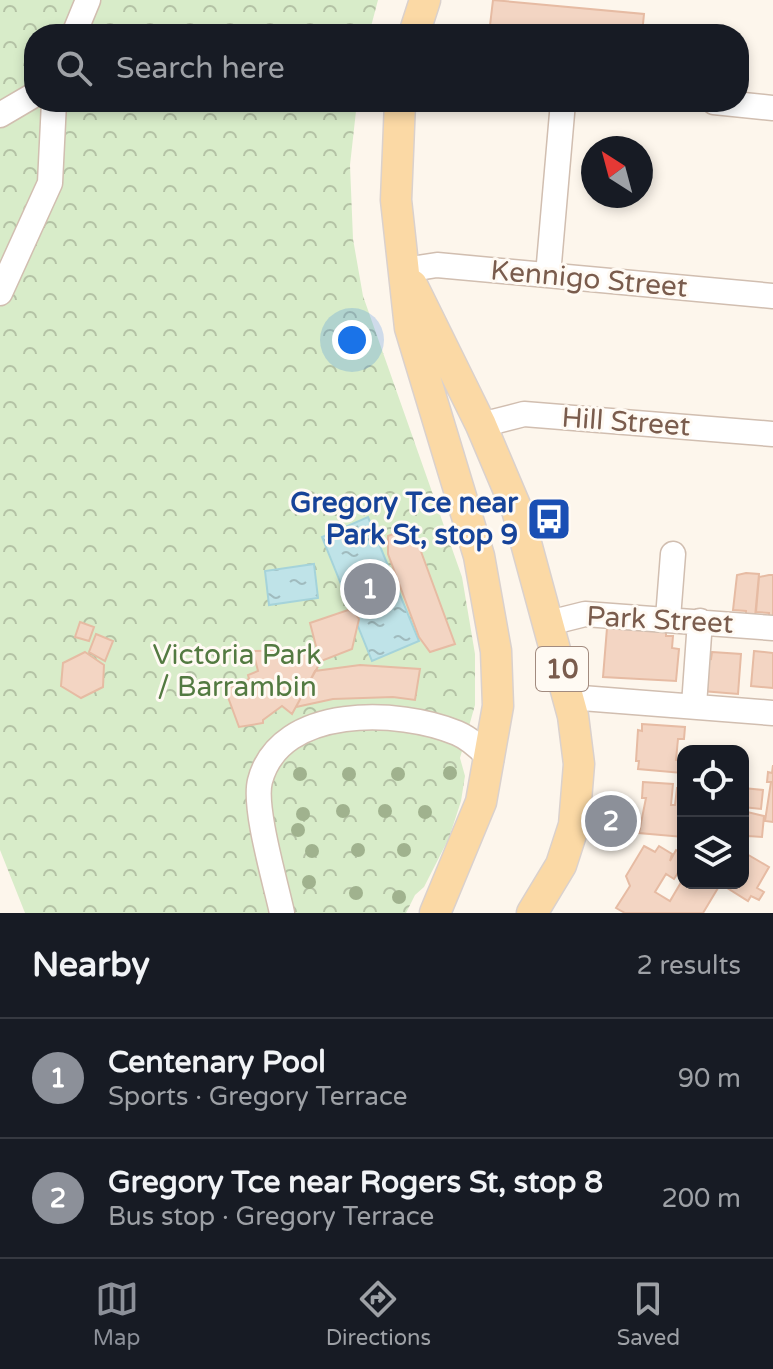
<!DOCTYPE html>
<meta charset="utf-8">
<style>
body{margin:0;font-family:"Varela Round",sans-serif;background:#242831;color:#f1f3f6}
.controls{position:absolute;right:24px;bottom:24px;display:grid;overflow:hidden;border-radius:16px;box-shadow:0 4px 12px #0003}
.controls button{width:72px;height:72px;display:grid;place-items:center;padding:0;border:0;border-bottom:2px solid #363941;background:#171b24;color:#f1f3f6;font:40px sans-serif}
.compass{position:absolute;left:581px;top:136px;width:72px;height:72px;border-radius:50%;background:#171b24;box-shadow:0 4px 12px #0003;rotate:324deg}
.you{position:absolute;left:352px;top:340px;width:28px;height:28px;margin:-20px;border:6px solid #fff;border-radius:50%;background:#1a73e8;box-shadow:0 0 0 12px #1a73e833}
.badge{display:grid;place-items:center;width:52px;height:52px;border-radius:50%;background:#8c9099;color:#fff;font-size:26px;font-weight:700}
.pin{position:absolute;translate:-50% -50%;border:4px solid #fff;box-shadow:0 2px 8px #0006}
.list{margin:0;padding:0;list-style:none}
h2{display:flex;justify-content:space-between;align-items:center;height:104px;margin:0;padding:0 32px;font-size:34px}
h2 small{font-size:26px;font-weight:400;color:#9ea1a6}
.list li{display:grid;grid-template-columns:52px 1fr auto;gap:24px;align-items:center;box-sizing:border-box;height:120px;padding:0 32px;border-top:2px solid #363941}
.list b{display:block;font-size:30px;white-space:nowrap}
.list p{margin:0;font-size:26px;white-space:nowrap;color:#9ea1a6}
.list em{font-size:26px;font-style:normal;color:#9ea1a6}
.icon{flex:none;width:44px;height:44px;fill:none;stroke:currentColor;stroke-width:2;stroke-linecap:round;stroke-linejoin:round}
.map{position:relative;flex:none;width:773px;height:913px;overflow:hidden}
.search{position:absolute;background:#171b24;box-shadow:0 4px 12px #0003;left:24px;right:24px;top:24px;height:88px;display:flex;align-items:center;gap:20px;box-sizing:border-box;padding:0 28px;border-radius:32px;color:#9ea1a6;font-size:30px}
.sheet{height:344px;background:#171b24}
nav{display:flex;justify-content:space-around;align-items:center;box-sizing:border-box;height:112px;border-top:2px solid #363941;background:#171b24;font-size:22px;color:#9ea1a6}
nav a{display:grid;justify-items:center;gap:4px}
nav .on{color:#8c9099}
.map>svg:first-child{display:block}
</style>
<div class="map">
<svg width="773" height="913" viewBox="0 0 773 913">
<defs>
<pattern id="park-crowns" width="20" height="18" patternUnits="userSpaceOnUse" patternTransform="scale(2)"><rect width="20" height="18" fill="#d8ecc9"/><path d="M2 6a3 3 0 1 1 6 0M12 15a3 3 0 1 1 6 0" fill="none" stroke="#b4c2a5"/></pattern>
<pattern id="water-ripples" width="26" height="14" patternUnits="userSpaceOnUse" patternTransform="scale(2)"><rect width="26" height="14" fill="#bfe3e8"/><path d="M2 4q2-2 4 0t4 0M15 11q2-2 4 0t4 0" fill="none" stroke="#a0bbbe"/></pattern>
</defs>
<rect width="100%" height="100%" fill="#fdf6ec"/>
<path fill="url(#park-crowns)" d="M0 0H378L369 34H34V102H357L350 165 353 239 363 296 462 577 475 654V705L460 758 465 776 461 801 449 838 424 887 415 895 406 913H25L0 850Z"/>
<path fill="url(#water-ripples)" stroke="#a5d3da" stroke-width="2" d="M368 517 419 641 372 661 322 537Z
M314 564 318 598 269 605 265 571Z"/>
<path fill="#f3d5c3" stroke="#e6bba3" stroke-width="2" d="M493 0 644 14 642 34H489Z
M412 527 455 644 430 652 419 637 388 554V536Z
M746 573 759 574 755 617 746 616V611L733 610 737 575Z
M769 575H773V619L769 618V613L756 612 759 577Z
M348 610 354 611 359 619 352 649 321 661 292 714 282 706 263 720V723L239 727 225 689 249 679 248 675 258 671 253 651 317 650 310 623Z
M80 622 94 627 89 641 75 637Z
M607 628 666 631V636H673L672 648 679 649 676 681 603 677Z
M96 634 113 641 105 661 89 652Z
M754 651 773 653V688L751 686Z
M85 652 104 665 103 687 81 698 61 686 63 663Z
M712 652 741 654 738 694 702 691 704 658 711 659Z
M360 665 420 669 415 700 393 697 333 699 296 707 315 671Z
M642 724 685 727 684 739H678L676 760 683 761 682 773 638 769 639 761H636L638 730 642 731Z
M773 765V822L765 821 771 782H767L768 772 772 773Z
M643 782 673 784 671 805H675L677 788H683V837L639 833 646 798H642Z
M743 788 763 790 761 809 743 807Z
M743 811 764 816 762 837 748 836 747 842H743Z
M644 846 655 852 659 846 672 854 670 861 676 850 683 854V865L674 879 666 874 655 892 670 901 683 879V883H721L703 913H625L616 908 630 886 626 876Z
M745 853 769 867 757 888 764 892 759 900 751 896 748 901 721 884 743 883Z"/>
<g fill="none" stroke-linecap="round" stroke-linejoin="round">
<g stroke="#d1beb0" stroke-width="27">
<path id="minor" d="M74 34 88 0
M714 102 773 108
M0 115 34 95
M405 270 437 265 773 296
M548 275 563 102
M0 293 50 183 54 102
M481 425 524 414 773 434
M668 618 673 554
M549 623 585 614 773 628
M569 697 773 713
M694 705 700 621
M282 913C276 884 253 807 260 781 280 704 400 709 457 733 471 739 481 749 491 760"/>
</g>
<g stroke="#dad1cd" stroke-width="33">
<path id="major" d="M414 34 425 0
M400 102 396 200 410 328 479 556 496 651 498 706 481 802 435 913
M412 285 481 425 517 510 573 716 579 764 574 825 561 865 532 913"/>
</g>
<use href="#minor" stroke="#fff" stroke-width="24"/>
<use href="#major" stroke="#fbd9a5" stroke-width="30"/>
</g>
<g fill="#a0b28e">
<circle cx="450" cy="773" r="7"/>
<circle cx="300" cy="774" r="7"/>
<circle cx="349" cy="774" r="7"/>
<circle cx="398" cy="774" r="7"/>
<circle cx="343" cy="811" r="7"/>
<circle cx="385" cy="811" r="7"/>
<circle cx="425" cy="812" r="7"/>
<circle cx="303" cy="814" r="7"/>
<circle cx="298" cy="830" r="7"/>
<circle cx="358" cy="850" r="7"/>
<circle cx="404" cy="850" r="7"/>
<circle cx="312" cy="851" r="7"/>
<circle cx="309" cy="882" r="7"/>
<circle cx="356" cy="893" r="7"/>
<circle cx="399" cy="897" r="7"/>
</g>
<defs>
<g id="bus-square" transform="scale(2.3)"><rect x="-9" y="-9" width="18" height="18" rx="4" fill="#1a4fb4" stroke="#fffaf3"/><path d="M-5-6H5V4H4V6H2V4H-2V6H-4V4H-5ZM-3.5-4V0h7V-4ZM-3.5 1.2v1.5H-2V1.2ZM2 1.2v1.5H3.5V1.2Z" fill="#fff"/></g>
</defs>
<g fill-rule="evenodd">
<use href="#bus-square" x="549" y="519"/>
</g>
<g text-anchor="middle" dominant-baseline="central" stroke-width="6" stroke-linejoin="round" paint-order="stroke">
<rect fill="#fffaf3" stroke="#a28b7f" stroke-width="2" x="536" y="647" width="52" height="44" rx="6"/>
<g font-size="26" font-weight="bold" fill="#7a5c4d">
<text x="562" y="669">10</text>
</g>
<g font-size="28" fill="#7a5c4d" stroke="#fffaf3">
<text transform="translate(589 279) rotate(5)">Kennigo Street</text>
<text transform="translate(626 422) rotate(4)">Hill Street</text>
<text transform="translate(660 620) rotate(3)">Park Street</text>
</g>
<g font-size="28" font-weight="bold" fill="#164399" stroke="#fffaf3" text-anchor="end">
<text x="518" y="503">Gregory Tce near<tspan x="518" dy="32">Park St, stop 9</tspan></text>
</g>
<g font-size="28" fill="#537a41" stroke="#fffaf3">
<text x="237" y="655">Victoria Park<tspan x="237" dy="32">/ Barrambin</tspan></text>
</g>
</g>
</svg>
<div class="controls">
<button><svg class="icon" aria-label="locate" viewBox="0 0 24 24"><circle cx="12" cy="12" r="6"/><path d="M12 2v4M12 18v4M2 12h4M18 12h4"/></svg></button>
<button><svg class="icon" aria-label="layers" viewBox="0 0 24 24"><path d="M12 4l9 5-9 5-9-5zM3 14l9 5 9-5"/></svg></button>
</div>
<svg class="compass" viewBox="-18 -18 36 36"><path d="M0-13l5 13h-10z" fill="#e53935"/><path d="M0 13l5-13h-10z" fill="#9ea1a6"/></svg>
<div class="you"></div>
<div class="pin badge" style="left:370px;top:589px">1</div>
<div class="pin badge" style="left:611px;top:821px">2</div>
<div class="search"><svg class="icon" aria-label="search" viewBox="0 0 24 24"><circle cx="10" cy="10" r="6"/><path d="M15 15l6 6"/></svg>Search here</div>
</div>
<section class="sheet">
<h2>Nearby<small>2 results</small></h2>
<ul class="list">
<li><span class="badge">1</span><div><b>Centenary Pool</b><p>Sports · Gregory Terrace</p></div><em>90 m</em></li>
<li><span class="badge">2</span><div><b>Gregory Tce near Rogers St, stop 8</b><p>Bus stop · Gregory Terrace</p></div><em>200 m</em></li>
</ul>
</section>
<nav>
<a class="on"><svg class="icon" aria-label="map" viewBox="0 0 24 24"><path d="M3 6l6-2 6 2 6-2v14l-6 2-6-2-6 2zM9 4v14M15 6v14"/></svg>Map</a>
<a><svg class="icon" aria-label="directions" viewBox="0 0 24 24"><path d="M12 3l9 9-9 9-9-9zM9 14v-3h6M13 9l2 2-2 2"/></svg>Directions</a>
<a><svg class="icon" aria-label="saved" viewBox="0 0 24 24"><path d="M7 4h10v16l-5-4-5 4z"/></svg>Saved</a>
</nav>
